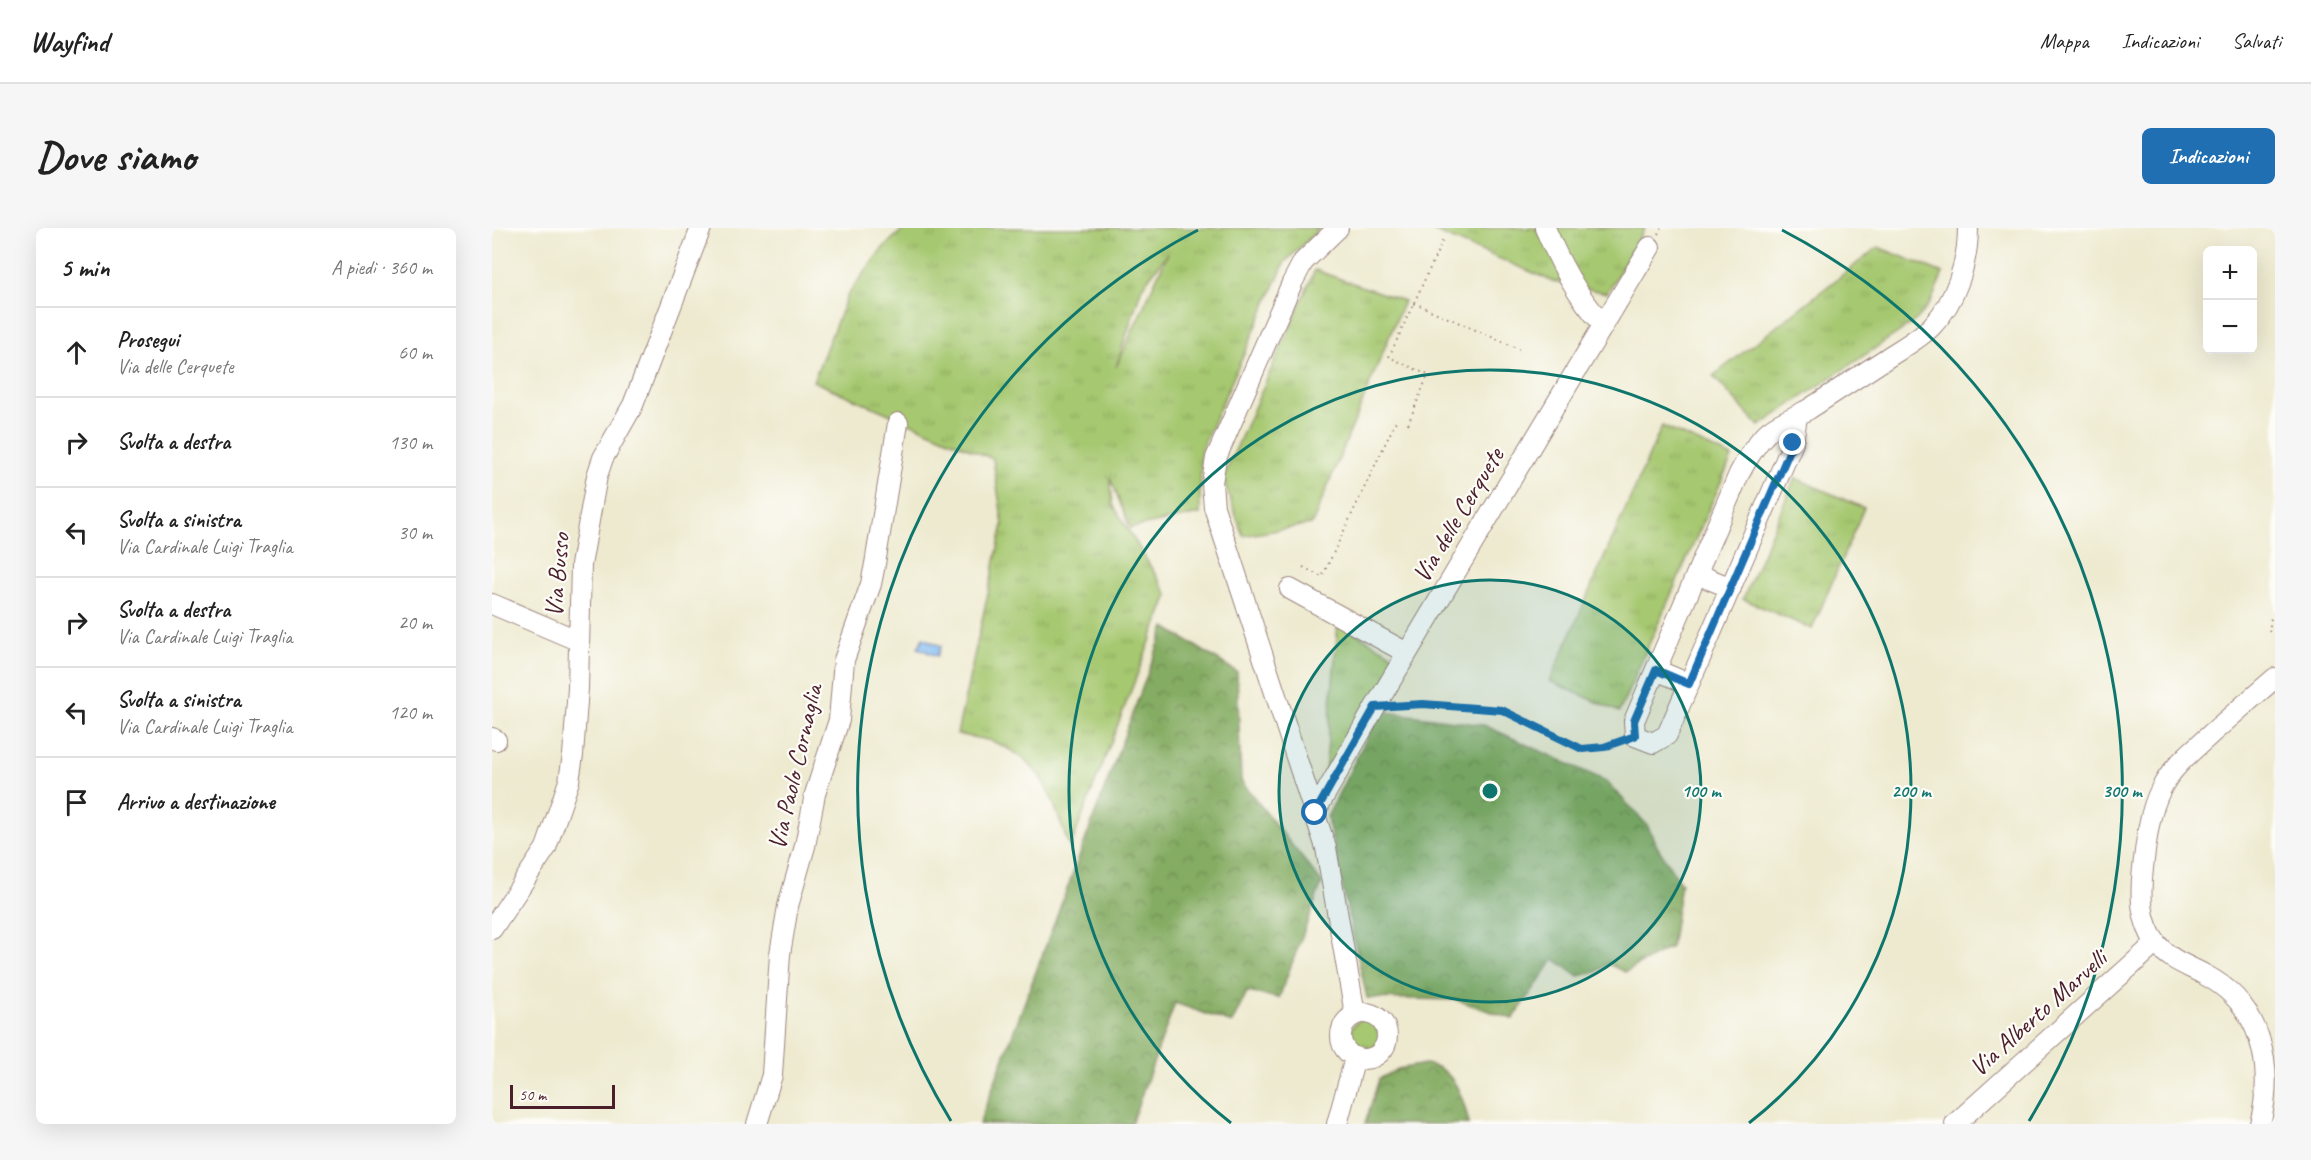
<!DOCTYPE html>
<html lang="it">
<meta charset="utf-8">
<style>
body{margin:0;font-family:Caveat,sans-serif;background:#f6f6f6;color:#222}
.controls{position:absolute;right:18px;top:18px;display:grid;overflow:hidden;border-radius:9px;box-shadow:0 6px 24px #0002}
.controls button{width:54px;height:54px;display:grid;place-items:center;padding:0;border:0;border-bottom:2px solid #e0e0e0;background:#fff;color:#222;font:30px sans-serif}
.scale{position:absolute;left:18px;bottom:15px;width:105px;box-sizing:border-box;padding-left:6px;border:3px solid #4a1f2b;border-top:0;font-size:16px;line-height:21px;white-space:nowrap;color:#4a1f2b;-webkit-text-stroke:4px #fdfcf7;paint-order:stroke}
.stop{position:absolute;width:18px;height:18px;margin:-14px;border:4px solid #1f6fb2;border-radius:50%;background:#fff}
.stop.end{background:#1f6fb2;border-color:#fff;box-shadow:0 2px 6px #0008}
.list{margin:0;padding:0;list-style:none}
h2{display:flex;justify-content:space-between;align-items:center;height:78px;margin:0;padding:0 24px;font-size:26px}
h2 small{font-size:20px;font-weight:400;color:#767676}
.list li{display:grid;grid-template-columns:39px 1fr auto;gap:18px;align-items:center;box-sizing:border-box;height:90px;padding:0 24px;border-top:2px solid #e0e0e0}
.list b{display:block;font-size:22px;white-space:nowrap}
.list p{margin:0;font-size:20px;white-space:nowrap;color:#767676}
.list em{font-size:20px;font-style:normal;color:#767676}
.icon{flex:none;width:33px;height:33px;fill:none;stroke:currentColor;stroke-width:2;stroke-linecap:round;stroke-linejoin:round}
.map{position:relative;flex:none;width:1783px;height:896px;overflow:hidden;border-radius:9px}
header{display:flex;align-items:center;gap:36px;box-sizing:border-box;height:84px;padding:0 30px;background:#fff;border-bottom:2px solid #e0e0e0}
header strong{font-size:28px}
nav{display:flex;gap:33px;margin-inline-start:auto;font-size:21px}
.intro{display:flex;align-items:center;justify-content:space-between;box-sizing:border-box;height:144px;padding:0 36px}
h1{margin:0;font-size:42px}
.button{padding:15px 27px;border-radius:9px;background:#1f6fb2;color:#fff;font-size:21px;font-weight:700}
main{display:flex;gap:36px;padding:0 36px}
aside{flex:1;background:#fff;border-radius:9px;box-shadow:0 6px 24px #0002}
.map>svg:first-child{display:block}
</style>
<header>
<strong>Wayfind</strong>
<nav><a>Mappa</a><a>Indicazioni</a><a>Salvati</a></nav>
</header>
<div class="intro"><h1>Dove siamo</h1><a class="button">Indicazioni</a></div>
<main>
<aside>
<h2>5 min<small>A piedi · 360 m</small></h2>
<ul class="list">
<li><svg class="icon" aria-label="ahead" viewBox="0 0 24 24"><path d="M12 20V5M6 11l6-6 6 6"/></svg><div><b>Prosegui</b><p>Via delle Cerquete</p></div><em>60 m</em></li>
<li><svg class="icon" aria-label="right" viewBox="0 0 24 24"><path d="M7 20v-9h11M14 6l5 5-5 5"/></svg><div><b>Svolta a destra</b></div><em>130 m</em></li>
<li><svg class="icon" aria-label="left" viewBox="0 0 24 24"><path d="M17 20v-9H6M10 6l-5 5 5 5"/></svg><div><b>Svolta a sinistra</b><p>Via Cardinale Luigi Traglia</p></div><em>30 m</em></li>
<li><svg class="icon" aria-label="right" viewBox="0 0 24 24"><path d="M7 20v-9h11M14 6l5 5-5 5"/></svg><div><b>Svolta a destra</b><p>Via Cardinale Luigi Traglia</p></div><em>20 m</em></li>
<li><svg class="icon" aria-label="left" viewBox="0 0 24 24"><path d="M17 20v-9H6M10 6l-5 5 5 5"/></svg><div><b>Svolta a sinistra</b><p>Via Cardinale Luigi Traglia</p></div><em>120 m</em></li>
<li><svg class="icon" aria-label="arrive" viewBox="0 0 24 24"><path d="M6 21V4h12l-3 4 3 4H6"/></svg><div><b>Arrivo a destinazione</b></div></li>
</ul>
</aside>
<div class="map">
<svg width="1783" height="896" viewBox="0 0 1783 896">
<defs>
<pattern id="grass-tufts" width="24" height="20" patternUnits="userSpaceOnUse" patternTransform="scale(1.5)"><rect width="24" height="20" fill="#a6c870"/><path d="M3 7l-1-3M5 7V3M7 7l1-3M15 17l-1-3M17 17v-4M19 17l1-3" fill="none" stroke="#90ab61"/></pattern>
<pattern id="forest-crowns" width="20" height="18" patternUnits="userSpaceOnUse" patternTransform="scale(1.5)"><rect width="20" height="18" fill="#84ac62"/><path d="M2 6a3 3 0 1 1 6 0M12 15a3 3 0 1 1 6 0" fill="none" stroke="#6e8b51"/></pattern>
</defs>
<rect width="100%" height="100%" fill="#fdfcf7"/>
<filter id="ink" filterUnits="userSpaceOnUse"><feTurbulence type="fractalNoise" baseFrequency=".0167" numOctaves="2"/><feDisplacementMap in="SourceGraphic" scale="12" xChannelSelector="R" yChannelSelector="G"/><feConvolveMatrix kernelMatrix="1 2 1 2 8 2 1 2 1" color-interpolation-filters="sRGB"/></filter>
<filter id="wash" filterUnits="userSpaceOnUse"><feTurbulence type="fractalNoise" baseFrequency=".008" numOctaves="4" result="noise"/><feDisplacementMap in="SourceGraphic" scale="24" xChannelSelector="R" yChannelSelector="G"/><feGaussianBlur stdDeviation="1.35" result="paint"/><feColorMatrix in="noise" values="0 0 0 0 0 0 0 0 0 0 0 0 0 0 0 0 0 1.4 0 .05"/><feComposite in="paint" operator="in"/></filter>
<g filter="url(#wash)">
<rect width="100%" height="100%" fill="#eeead0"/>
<path fill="url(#grass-tufts)" stroke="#78744e" stroke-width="1.5" fill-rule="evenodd" d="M412 0H828L793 34 709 222 708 286 638 300 618 249 621 277 676 367 578 620C560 573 554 534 502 514 491 510 477 509 465 506L511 297 501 231 321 153 356 66 389 22ZM676 25 624 139 650 59Z
M934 0H1153L1115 65 1063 54Z
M1386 19 1451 45C1443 66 1437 82 1419 96L1267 198 1221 148Z
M823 42 912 73 820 296 751 308 731 250Z
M1170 198 1240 229 1127 484 1058 453Z
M1303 250 1372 280 1320 401 1251 371Z
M846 395 906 430 832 558Z
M859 806a15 15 0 1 1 30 0a15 15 0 1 1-30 0Z"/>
<path fill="url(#forest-crowns)" stroke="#676646" stroke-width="1.5" d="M673 399 745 444 749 553 830 655 787 770 755 764 740 795 683 775 639 896H487Z
M888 483 992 497 1114 553 1155 597 1166 620 1189 656 1179 719 1133 744 1116 736 1104 744 1086 748 1062 731 1021 791 964 772 875 770 835 589Z
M933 836C937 837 943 838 947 840 966 850 973 877 977 896H873L887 851 906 841Z"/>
<path fill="#82bcf3" stroke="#666e8f" stroke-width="1.5" d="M431 410 449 418 445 428 426 420Z"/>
</g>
<g filter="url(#ink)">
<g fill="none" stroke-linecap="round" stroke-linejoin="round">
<g stroke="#9c847e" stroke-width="22">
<path id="minor" d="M846 0 811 34 800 55 724 230 720 255 722 279 834 620 863 786
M1053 0C1068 35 1085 68 1111 96
M1305 188 1301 215 1175 507 1161 515 1143 508 1142 493 1247 246C1255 231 1265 213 1278 202 1290 193 1305 188 1317 181 1343 164 1369 147 1395 130 1410 120 1427 111 1440 98 1464 73 1476 34 1476 0
M1205 346 1239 360
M798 361 915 425
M0 376 87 413
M1164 442 1197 456
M0 510 4 512
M823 584 883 479 1158 19
M0 701 54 620 77 553 81 527 86 460 89 337 105 248 111 230 141 177 209 0
M849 808a23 23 0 1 1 46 0a23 23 0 1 1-46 0Z
M265 896 280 847 288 726 296 678 313 618 323 566 347 492 352 432 379 356 383 336 406 195
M845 896 863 830
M1463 896 1664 715
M1768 896C1783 837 1769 776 1713 747 1695 737 1677 732 1664 715 1648 693 1648 666 1651 640 1654 614 1657 584 1669 561 1680 538 1703 521 1721 504 1742 486 1762 468 1783 450"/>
</g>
<path stroke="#9c847e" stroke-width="2" stroke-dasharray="1.5 4.5" stroke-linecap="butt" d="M1166 6 1169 0
M922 75 1027 121
M916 196 936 147 897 129 951 12
M811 339 830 349 905 191
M1777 404 1779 390 1783 386
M904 477 931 476 1010 482 1090 521 1112 519 1127 513"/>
<use href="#minor" stroke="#fff" stroke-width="20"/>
</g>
</g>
<g fill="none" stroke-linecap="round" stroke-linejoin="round" filter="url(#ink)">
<path stroke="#1f6fb2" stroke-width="8" d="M823 585 883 479 931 476 1010 482 1090 521 1112 519 1143 508 1142 493 1164 442 1197 456 1301 215"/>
</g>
<circle cx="998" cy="563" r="211" fill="#0f766e" fill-opacity=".12"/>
<g fill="none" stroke="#0f766e" stroke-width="3">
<circle cx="998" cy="563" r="211"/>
<path d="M739 895A421 421 0 1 1 1257 895"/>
<path d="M459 893A632 632 0 0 1 706 2M1290 2A632 632 0 0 1 1537 893"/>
</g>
<g text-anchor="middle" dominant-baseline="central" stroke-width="4.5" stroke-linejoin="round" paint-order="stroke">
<g font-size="26" fill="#4a1f2b" stroke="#fdfcf7">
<text transform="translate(966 287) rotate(-59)">Via delle Cerquete</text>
<text transform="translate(65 347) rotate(-85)">Via Busso</text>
<text transform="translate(303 539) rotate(-77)">Via Paolo Cornaglia</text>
<text transform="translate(1546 785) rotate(-42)">Via Alberto Marvelli</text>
</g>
</g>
<circle cx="998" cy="563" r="9" fill="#0f766e" stroke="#fdfcf7" stroke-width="3"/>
<g font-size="18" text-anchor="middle" font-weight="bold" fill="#0f766e" stroke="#fdfcf7" stroke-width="4.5" stroke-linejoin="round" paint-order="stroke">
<text x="1209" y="569">100 m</text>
<text x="1419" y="569">200 m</text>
<text x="1630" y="569">300 m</text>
</g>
</svg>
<div class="controls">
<button>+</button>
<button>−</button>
</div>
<div class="scale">50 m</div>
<div class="stop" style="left:823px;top:585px"></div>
<div class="stop end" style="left:1301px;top:215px"></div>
</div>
</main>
